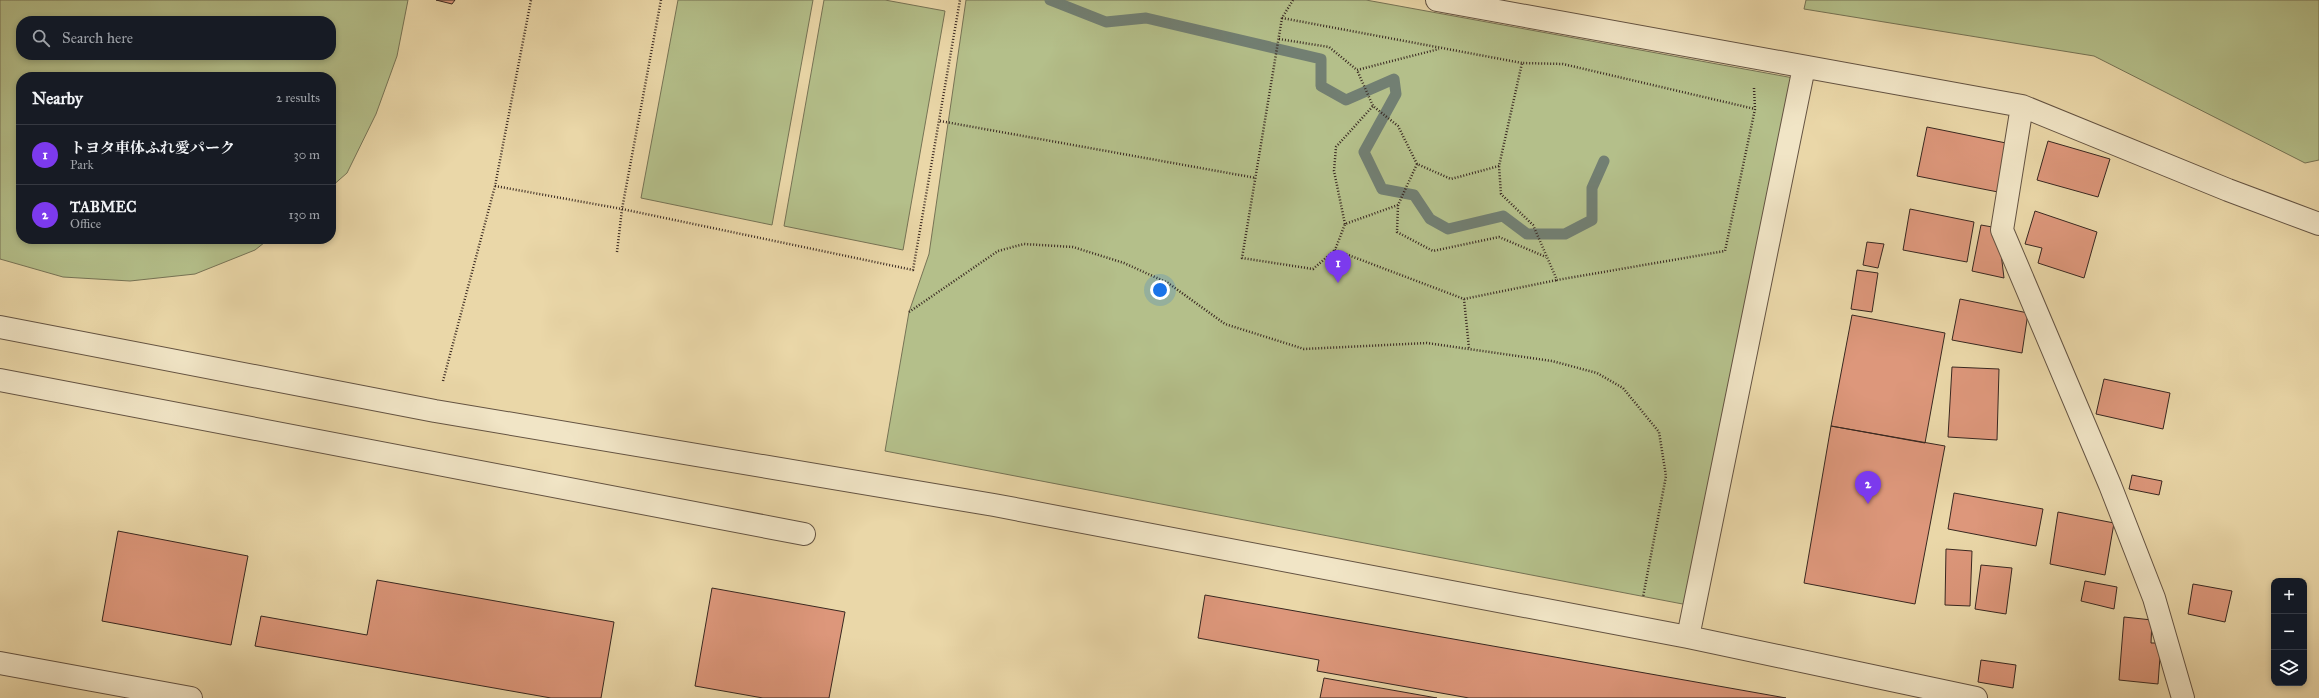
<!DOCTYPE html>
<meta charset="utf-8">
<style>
body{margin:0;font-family:"IM FELL Great Primer","Noto Serif JP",serif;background:#242831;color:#f1f3f6}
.controls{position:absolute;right:12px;bottom:12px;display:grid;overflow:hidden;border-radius:8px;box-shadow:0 2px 6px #0003}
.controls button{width:36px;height:36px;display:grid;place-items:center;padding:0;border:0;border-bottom:1px solid #363941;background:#171b24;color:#f1f3f6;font:20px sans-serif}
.you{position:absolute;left:1160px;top:290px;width:14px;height:14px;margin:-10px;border:3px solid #fff;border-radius:50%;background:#1a73e8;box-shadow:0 0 0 6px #1a73e833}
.badge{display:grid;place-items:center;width:26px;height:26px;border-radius:50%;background:#7c3aed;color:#fff;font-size:13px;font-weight:700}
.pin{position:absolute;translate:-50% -33px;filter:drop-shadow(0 1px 2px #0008)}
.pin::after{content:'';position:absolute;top:21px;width:14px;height:12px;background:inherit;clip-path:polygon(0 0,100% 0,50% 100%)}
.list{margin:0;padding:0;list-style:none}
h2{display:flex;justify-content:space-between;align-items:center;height:52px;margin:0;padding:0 16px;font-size:17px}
h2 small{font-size:13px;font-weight:400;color:#9ea1a6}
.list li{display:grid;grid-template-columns:26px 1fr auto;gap:12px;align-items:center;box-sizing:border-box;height:60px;padding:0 16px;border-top:1px solid #363941}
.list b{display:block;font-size:15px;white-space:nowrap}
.list p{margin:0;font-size:13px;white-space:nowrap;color:#9ea1a6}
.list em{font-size:13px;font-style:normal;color:#9ea1a6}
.icon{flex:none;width:22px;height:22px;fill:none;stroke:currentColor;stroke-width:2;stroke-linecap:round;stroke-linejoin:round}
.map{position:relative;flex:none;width:2319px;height:698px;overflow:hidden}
.search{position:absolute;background:#171b24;box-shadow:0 2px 6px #0003;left:16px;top:16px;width:320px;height:44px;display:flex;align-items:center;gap:10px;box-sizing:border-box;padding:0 14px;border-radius:16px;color:#9ea1a6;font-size:15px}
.panel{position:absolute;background:#171b24;box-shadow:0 2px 6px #0003;left:16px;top:72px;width:320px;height:172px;border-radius:16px}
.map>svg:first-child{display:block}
</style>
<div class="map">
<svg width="2319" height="698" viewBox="0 0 2319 698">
<rect width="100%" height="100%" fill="#ead7a8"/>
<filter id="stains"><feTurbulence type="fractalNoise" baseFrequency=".005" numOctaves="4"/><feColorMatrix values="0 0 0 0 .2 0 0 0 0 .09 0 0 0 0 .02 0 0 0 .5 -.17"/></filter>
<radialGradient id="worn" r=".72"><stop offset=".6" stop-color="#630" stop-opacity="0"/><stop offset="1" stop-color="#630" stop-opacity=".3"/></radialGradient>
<path fill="#b4bf8a" stroke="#767355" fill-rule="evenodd" d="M0 0H408L397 56 376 114 347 173 331 187V77H21V239H269L255 250 195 274 130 281 63 277 0 259ZM21 21H331V55H21Z
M678 0H813L772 225 641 198Z
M824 0H885L945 11 903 250 784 226Z
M966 0H1366L1799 79 1693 606 885 451 909 312 929 254Z
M1806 0H2319V160L2305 163 2094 56 1804 9Z"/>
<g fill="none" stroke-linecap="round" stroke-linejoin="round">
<path stroke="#727f72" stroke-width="11" d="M1050 0 1106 22 1146 18 1321 59V86L1346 100 1394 79 1396 94 1364 152 1382 189 1414 195 1430 219 1448 229 1503 216 1527 234H1565L1592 220V188L1604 161"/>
</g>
<path fill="#dd977b" stroke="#382720" d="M436 0H455L452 4Z
M1927 127 2006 143 1998 192 1917 176Z
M2048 141 2110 159 2098 197 2037 180Z
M1910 209 1974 222 1967 262 1903 250Z
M2035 211 2097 232 2084 278 2038 263 2042 248 2025 244Z
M1981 225 1998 228 2004 278 1972 271Z
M1867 242 1884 244 1878 268 1863 265Z
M1857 270 1878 273 1872 312 1851 309Z
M1960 299 2028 313 2022 353 1952 340Z
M1852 315 1945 333 1925 443 1831 426Z
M1952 367 1999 369 1997 440 1948 437Z
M2104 379 2170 393 2163 429 2096 414Z
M1831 426 1945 446 1915 604 1804 583Z
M2132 475 2162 481 2159 495 2129 489Z
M1954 493 2043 509 2036 546 1948 529Z
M2058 512 2114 523 2105 575 2050 564Z
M118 531 248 556 231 645 102 621Z
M1946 549 1972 551 1970 606 1945 605Z
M1981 565 2012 568 2006 614 1975 609Z
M377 580 614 622 601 698H551L255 646 261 616 367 635Z
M2085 581 2117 587 2114 609 2081 601Z
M2193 584 2232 591 2225 622 2188 614Z
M712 588 845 612 829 698H763L695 686Z
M1205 595 1786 698H1469L1317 671 1319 660 1198 638Z
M2124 617 2152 620 2151 643H2161L2158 684 2119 680Z
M1981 660 2016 665 2013 688 1978 682Z
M1324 678 1437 698H1320Z"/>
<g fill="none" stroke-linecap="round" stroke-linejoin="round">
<g stroke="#645342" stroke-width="24">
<path id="minor" d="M1437 0 2022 106 2228 190 2319 224
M2022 106 2002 230 2110 485 2154 598 2183 698
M0 327 435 411 994 505 1688 637 1976 698
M0 380 804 534
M1688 637 1804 67
M0 663 191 698"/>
</g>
<path stroke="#382720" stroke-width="2.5" stroke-dasharray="1 2" stroke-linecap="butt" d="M1293 0 1282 18 1522 63
M1282 18 1242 258 1313 269 1335 250
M1279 39 1329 47 1357 70
M1754 88 1755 109 1725 251 1557 280 1533 225 1501 194 1499 166 1522 63 1563 64 1755 109
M940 121 1256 178
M1417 164 1398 126 1373 106 1357 70 1439 49
M1499 166 1451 179 1417 164 1398 205 1397 232 1433 251 1499 237 1546 257
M495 186 622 209 913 270 960 0
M1398 205 1345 224 1335 250 1464 299 1557 280
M1345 224 1334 171 1336 147 1373 106
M617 252 622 209 661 0
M1464 299 1469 348
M909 312 998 251 1024 244 1073 247 1124 263 1168 283 1225 324 1304 349 1427 343 1552 361 1597 373 1623 388 1659 432 1666 476 1643 597
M443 381 495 186 531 0"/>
<use href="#minor" stroke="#f1e5c6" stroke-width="22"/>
</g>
<rect width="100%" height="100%" filter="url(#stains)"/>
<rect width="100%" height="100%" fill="url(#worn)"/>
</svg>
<div class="controls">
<button>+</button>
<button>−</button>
<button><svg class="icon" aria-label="layers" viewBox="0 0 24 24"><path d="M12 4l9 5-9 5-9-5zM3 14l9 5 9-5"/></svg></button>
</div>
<div class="you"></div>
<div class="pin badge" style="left:1338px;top:283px">1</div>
<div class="pin badge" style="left:1868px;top:504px">2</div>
<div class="search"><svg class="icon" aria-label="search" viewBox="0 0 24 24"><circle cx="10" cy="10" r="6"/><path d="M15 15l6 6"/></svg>Search here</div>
<section class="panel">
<h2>Nearby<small>2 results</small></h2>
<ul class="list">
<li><span class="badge">1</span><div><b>トヨタ車体ふれ愛パーク</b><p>Park</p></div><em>30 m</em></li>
<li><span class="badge">2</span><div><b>TABMEC</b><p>Office</p></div><em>130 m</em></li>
</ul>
</section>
</div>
